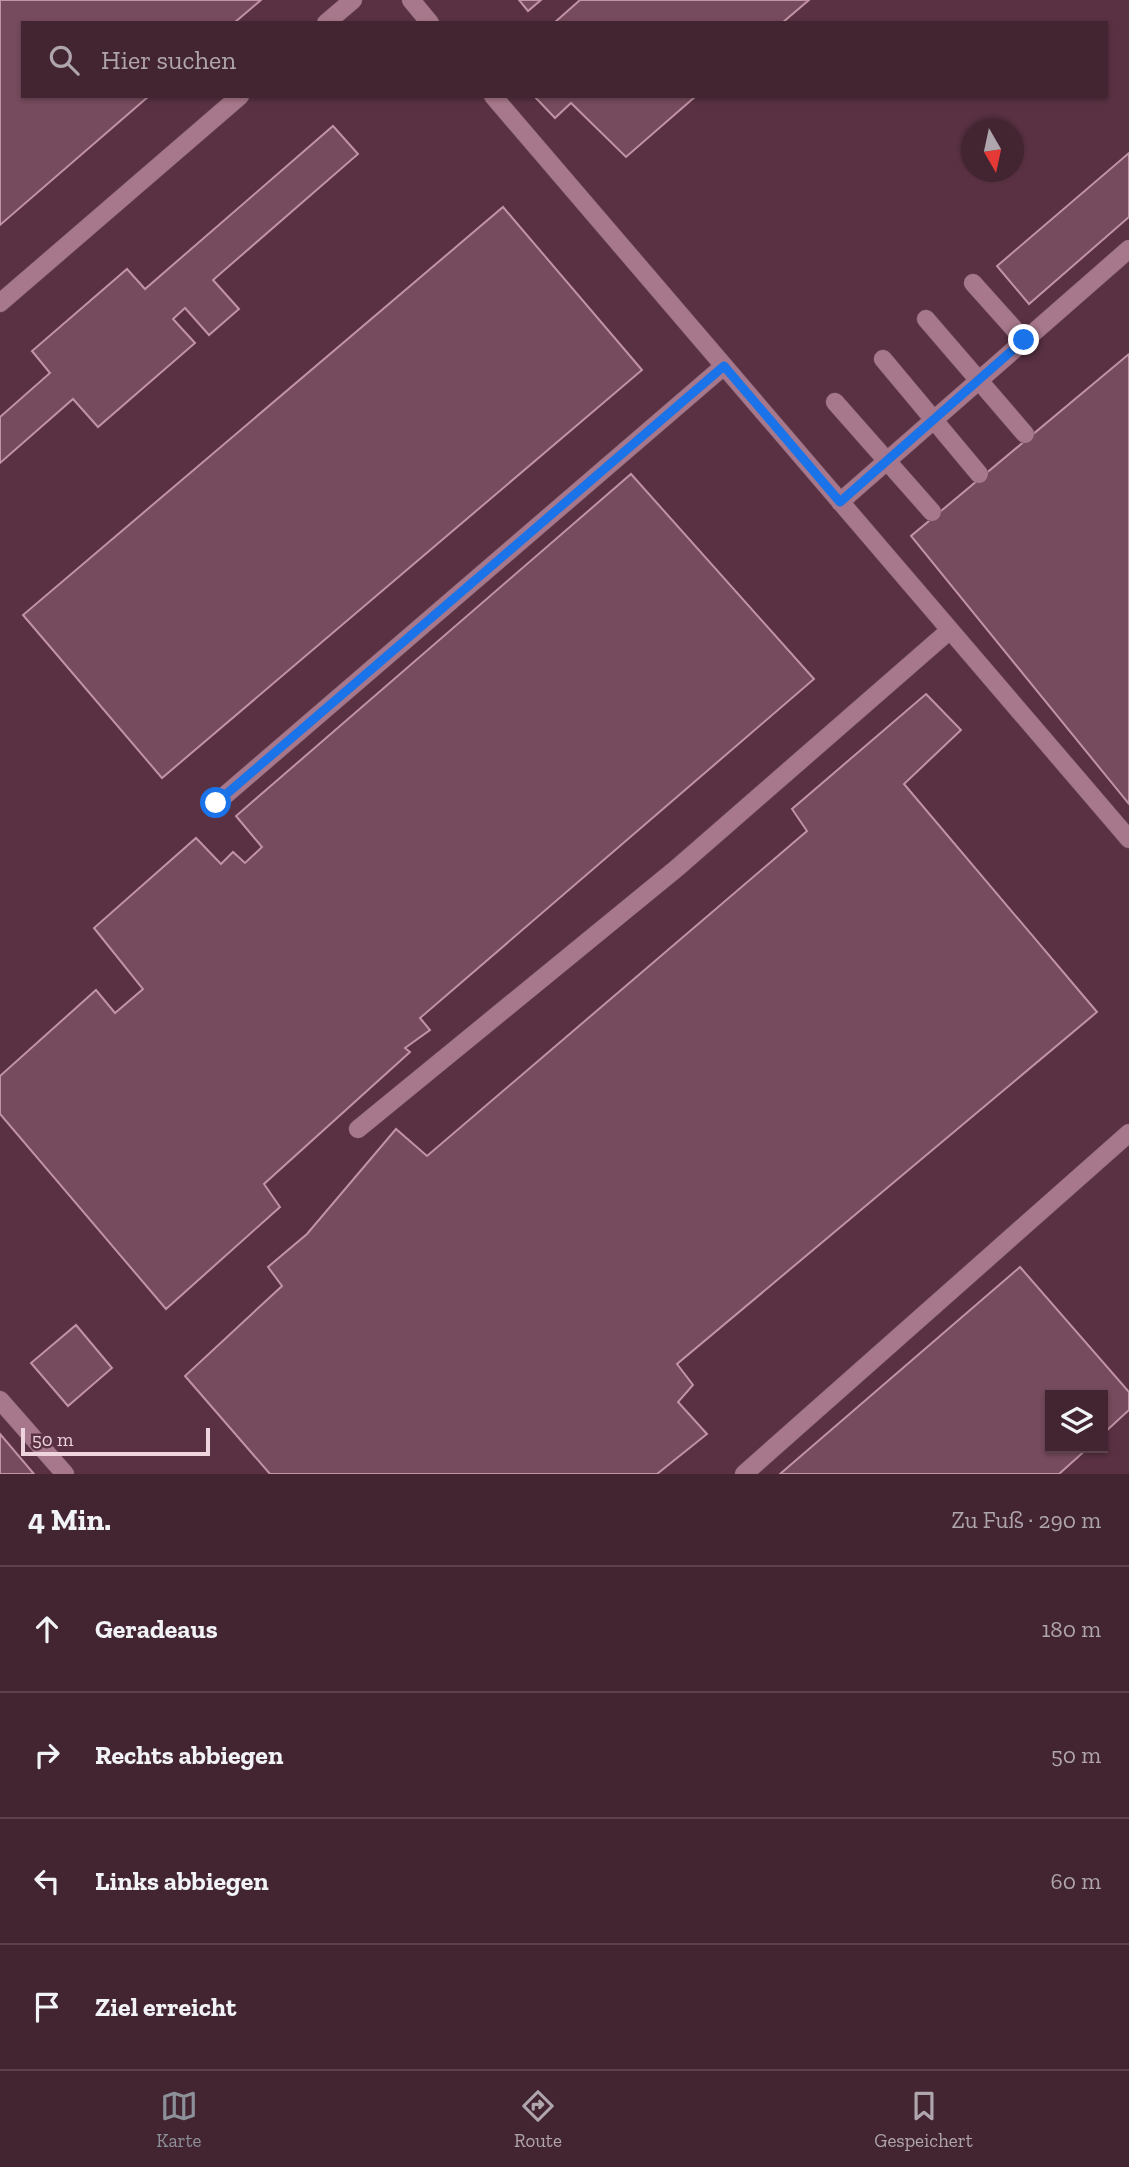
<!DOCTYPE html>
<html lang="de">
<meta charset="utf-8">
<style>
body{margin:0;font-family:"Zilla Slab",serif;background:#4a2d3a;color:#f1f3f6}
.controls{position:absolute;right:21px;bottom:21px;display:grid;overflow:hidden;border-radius:0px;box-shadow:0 2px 5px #0004}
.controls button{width:63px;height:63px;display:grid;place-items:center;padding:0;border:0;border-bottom:2px solid #5b424d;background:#432532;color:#f1f3f6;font:35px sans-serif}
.compass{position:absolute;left:961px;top:119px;width:63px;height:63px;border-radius:50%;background:#432532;box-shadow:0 2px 5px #0004;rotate:171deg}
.scale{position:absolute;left:21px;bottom:18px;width:189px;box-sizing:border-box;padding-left:7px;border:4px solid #eed4dd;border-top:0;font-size:19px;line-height:24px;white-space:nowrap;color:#eed4dd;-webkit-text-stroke:5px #593142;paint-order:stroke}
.stop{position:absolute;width:21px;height:21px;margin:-16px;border:5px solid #1a73e8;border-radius:50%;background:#fff}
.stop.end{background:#1a73e8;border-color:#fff;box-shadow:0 2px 7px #0008}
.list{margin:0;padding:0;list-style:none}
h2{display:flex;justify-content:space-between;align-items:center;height:91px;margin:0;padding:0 28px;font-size:30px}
h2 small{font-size:23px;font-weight:400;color:#afa5ac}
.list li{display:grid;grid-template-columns:46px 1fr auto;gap:21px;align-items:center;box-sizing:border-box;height:126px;padding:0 28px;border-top:2px solid #5b424d}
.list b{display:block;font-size:26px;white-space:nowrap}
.list em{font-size:23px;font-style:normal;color:#afa5ac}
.icon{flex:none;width:38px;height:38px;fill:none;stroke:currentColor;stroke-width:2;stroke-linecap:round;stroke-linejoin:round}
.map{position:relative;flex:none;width:1129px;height:1474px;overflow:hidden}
.search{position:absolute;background:#432532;box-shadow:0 2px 5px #0004;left:21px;right:21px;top:21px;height:77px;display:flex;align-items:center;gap:18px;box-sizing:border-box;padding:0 24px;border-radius:0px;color:#afa5ac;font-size:26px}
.sheet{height:595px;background:#432532}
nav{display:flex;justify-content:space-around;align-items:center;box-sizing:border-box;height:98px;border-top:2px solid #5b424d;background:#432532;font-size:19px;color:#afa5ac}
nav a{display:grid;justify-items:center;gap:4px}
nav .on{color:#8c9099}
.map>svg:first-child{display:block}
</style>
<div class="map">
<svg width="1129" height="1474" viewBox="0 0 1129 1474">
<rect width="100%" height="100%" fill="#593142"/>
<path fill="#764b5d" stroke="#c292a5" stroke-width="2" d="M0 0H261L234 23H23V96H149L0 225Z
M519 0H541L528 11Z
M580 0H809L782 23H554Z
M534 96H696L626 157 571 103 555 118Z
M333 126 358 154 213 280 239 309 209 335 185 308 173 319 195 343 98 427 73 399 0 463V417L50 373 32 351 127 269 145 289Z
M1129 153V217L1029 304 997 266Z
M503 207 642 370 162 778 23 615Z
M1129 354V804L911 536Z
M631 474 814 679 420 1018 430 1030 405 1048 410 1052 264 1184 280 1207 166 1309 0 1114V1076L96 990 115 1013 143 989 94 928 196 838 221 864 233 852 245 863 262 847 236 816Z
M926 694 961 730 904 784 1097 1012 677 1364 693 1385 678 1402 707 1434 657 1474H270L185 1376 282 1286 268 1267 307 1234 396 1129 427 1156 807 831 792 809Z
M1020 1267 1129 1392V1410L1103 1434V1395H1050V1448H1088L1059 1474H780Z
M76 1325 112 1368 68 1406 31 1363Z
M0 1434 34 1474H0Z"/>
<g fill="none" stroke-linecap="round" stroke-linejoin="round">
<g stroke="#72505f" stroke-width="19">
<path id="minor" d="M411 0 430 23
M326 23 353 0
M493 96 1129 839
M973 283 1024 340
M0 303 240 96
M926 319 1025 434
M883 359 979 474
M835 402 932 512
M840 502 1129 249
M216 803 724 366
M358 1129 677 868 950 630
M0 1400 65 1474
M744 1474 1129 1133"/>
</g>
<use href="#minor" stroke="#a7788b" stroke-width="18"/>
</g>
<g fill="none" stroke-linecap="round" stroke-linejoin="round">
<path stroke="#1a73e8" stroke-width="9" d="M216 803 724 366 840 502 1024 340"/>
</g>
</svg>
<div class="controls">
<button><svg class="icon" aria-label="layers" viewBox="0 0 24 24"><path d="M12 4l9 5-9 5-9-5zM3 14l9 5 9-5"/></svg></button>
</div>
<svg class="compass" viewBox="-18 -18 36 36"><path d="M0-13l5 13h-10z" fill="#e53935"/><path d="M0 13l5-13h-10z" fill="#afa5ac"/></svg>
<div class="scale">50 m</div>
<div class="stop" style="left:216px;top:803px"></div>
<div class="stop end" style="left:1024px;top:340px"></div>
<div class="search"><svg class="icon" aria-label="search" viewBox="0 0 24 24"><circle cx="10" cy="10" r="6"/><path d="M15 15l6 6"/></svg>Hier suchen</div>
</div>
<section class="sheet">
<h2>4 Min.<small>Zu Fuß · 290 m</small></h2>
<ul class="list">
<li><svg class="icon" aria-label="ahead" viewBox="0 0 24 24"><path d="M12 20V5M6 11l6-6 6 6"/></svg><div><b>Geradeaus</b></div><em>180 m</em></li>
<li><svg class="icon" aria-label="right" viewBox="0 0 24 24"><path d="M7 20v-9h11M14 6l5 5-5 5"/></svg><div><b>Rechts abbiegen</b></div><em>50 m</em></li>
<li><svg class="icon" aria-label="left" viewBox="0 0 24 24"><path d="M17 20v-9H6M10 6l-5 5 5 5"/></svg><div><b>Links abbiegen</b></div><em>60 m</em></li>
<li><svg class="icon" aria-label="arrive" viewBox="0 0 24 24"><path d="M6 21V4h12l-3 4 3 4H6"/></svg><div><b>Ziel erreicht</b></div></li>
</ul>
</section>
<nav>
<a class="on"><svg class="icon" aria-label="map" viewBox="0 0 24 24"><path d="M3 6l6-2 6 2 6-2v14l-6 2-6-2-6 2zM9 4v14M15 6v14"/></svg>Karte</a>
<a><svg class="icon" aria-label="directions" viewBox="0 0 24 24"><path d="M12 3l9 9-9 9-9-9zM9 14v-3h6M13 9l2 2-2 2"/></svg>Route</a>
<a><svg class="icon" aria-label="saved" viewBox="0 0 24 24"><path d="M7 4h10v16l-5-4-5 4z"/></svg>Gespeichert</a>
</nav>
